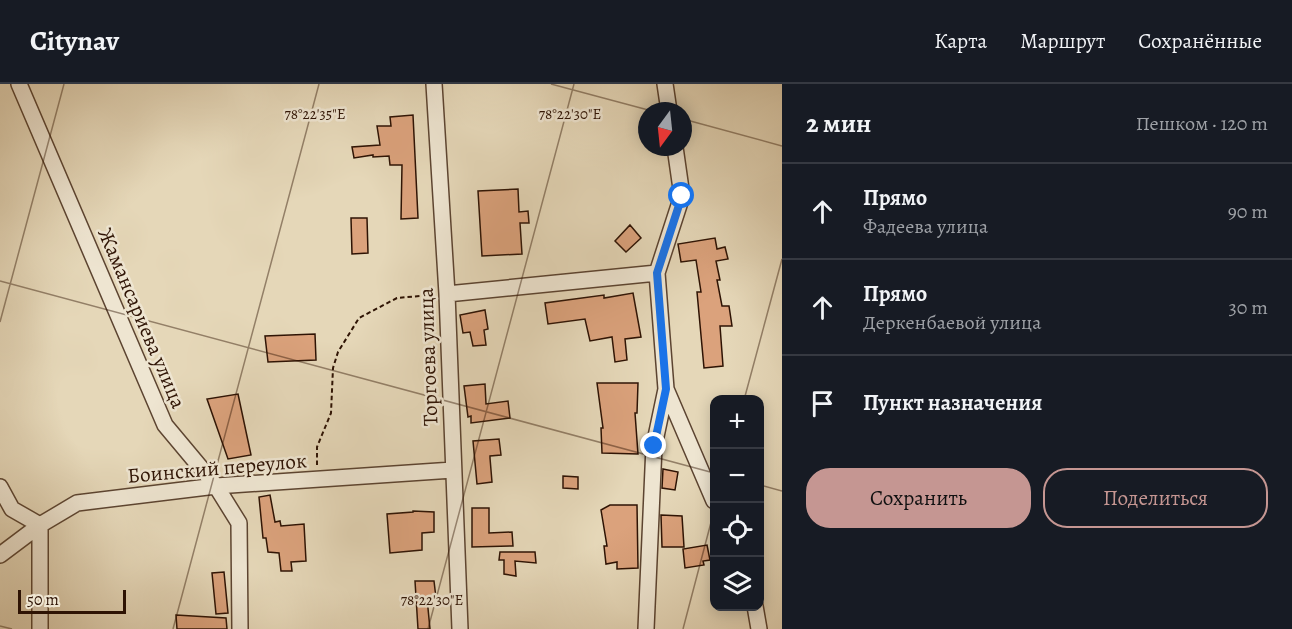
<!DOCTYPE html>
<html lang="ru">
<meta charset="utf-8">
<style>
body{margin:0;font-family:Alegreya,serif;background:#20242c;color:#f1f3f6}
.controls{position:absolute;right:18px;bottom:18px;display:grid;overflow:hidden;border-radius:12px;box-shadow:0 3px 15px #0003}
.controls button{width:54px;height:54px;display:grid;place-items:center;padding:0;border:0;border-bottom:2px solid #363941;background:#171b24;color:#f1f3f6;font:30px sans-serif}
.compass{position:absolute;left:638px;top:18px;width:54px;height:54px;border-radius:50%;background:#171b24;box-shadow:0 3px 15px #0003;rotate:195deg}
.scale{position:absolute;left:18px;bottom:15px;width:108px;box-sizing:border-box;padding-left:6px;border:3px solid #2e1304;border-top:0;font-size:16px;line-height:21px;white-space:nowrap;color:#2e1304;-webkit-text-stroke:4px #eee5d1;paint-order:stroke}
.stop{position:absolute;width:18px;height:18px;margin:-14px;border:4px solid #1a73e8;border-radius:50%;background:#fff}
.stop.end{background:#1a73e8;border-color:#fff;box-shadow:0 2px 6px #0008}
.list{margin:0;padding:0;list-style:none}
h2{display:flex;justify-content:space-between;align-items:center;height:78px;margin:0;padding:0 24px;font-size:26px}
h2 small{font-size:20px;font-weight:400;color:#9ea1a6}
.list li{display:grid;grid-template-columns:39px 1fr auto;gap:18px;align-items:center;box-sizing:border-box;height:96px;padding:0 24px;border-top:2px solid #363941}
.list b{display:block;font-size:22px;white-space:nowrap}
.list p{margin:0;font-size:20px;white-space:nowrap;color:#9ea1a6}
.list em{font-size:20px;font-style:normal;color:#9ea1a6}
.actions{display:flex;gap:12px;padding:18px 24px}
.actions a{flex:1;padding:14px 0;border:2px solid #c59692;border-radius:24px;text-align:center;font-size:21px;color:#c59692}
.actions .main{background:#c59692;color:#111}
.icon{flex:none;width:33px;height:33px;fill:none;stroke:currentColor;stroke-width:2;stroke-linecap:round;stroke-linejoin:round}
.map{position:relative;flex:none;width:782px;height:545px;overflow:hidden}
header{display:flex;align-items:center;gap:36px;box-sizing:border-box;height:84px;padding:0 30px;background:#171b24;border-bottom:2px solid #363941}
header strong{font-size:28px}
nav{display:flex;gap:33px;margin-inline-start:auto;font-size:21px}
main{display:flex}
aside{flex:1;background:#171b24}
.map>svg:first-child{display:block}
</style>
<header>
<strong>Citynav</strong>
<nav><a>Карта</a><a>Маршрут</a><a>Сохранённые</a></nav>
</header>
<main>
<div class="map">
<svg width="782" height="545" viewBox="0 0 782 545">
<rect width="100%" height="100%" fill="#e5d7b8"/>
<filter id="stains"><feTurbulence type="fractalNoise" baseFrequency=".00333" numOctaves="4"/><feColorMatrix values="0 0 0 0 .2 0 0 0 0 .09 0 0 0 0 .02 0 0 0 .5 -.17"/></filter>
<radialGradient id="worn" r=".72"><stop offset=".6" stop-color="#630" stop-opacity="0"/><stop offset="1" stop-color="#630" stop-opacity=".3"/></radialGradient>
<path fill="#dba27c" stroke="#2e1304" stroke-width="1.5" d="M413 31 418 134 401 135 402 81H390L389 72 373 73V71L354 74 352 63 380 61 377 42H391L390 33Z
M518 105 519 128 528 127 529 139H520L522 170 482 172 478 107Z
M351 134H367L368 169 352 170Z
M630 141 641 154 626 168 615 157Z
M715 154 717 165 725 163 728 175 716 177 720 196H717L722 222H729L732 242H720L723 282 704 284 697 208H701L696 176 681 178 678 160Z
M633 209 641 253 625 255 627 276 615 278 612 253 590 257 585 235 548 240 545 219 604 211V214Z
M485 226 488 245 484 246 486 261 473 262 470 248 463 249 460 231Z
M315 250 316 276 268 278 265 252Z
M597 299H638L637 329H635L638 370 602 369 601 344H603Z
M485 300 486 320 508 317 510 334 471 339V332L468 333 464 302Z
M238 310 251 371 228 375 207 315Z
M499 355 501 371 490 372V374L492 398 477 400 473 357Z
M663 385 678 388 675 406 662 404Z
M563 392 578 393V405L563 404Z
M270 411 275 438 280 437 281 442 304 440 306 477 291 478 292 487H281L279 469 268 468 266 454H263L259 413Z
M610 421H637L638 484 617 485V478L606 480 604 462H607L601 426Z
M472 424H489V449L512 448 513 462 472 463Z
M413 427 434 428V448L422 449V466L390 469 387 430 413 428Z
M661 431 682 432 684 463H662Z
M707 461 710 476 703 477 704 481 685 484 683 465Z
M500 468H535L536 479 515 477 516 492 504 490V476H499Z
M224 488 228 529 216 530 212 489Z
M415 497H434L436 514H427L430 545H418Z
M176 531 226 534 227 545H177Z"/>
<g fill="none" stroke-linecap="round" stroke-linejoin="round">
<g stroke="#5c4431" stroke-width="18">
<path id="minor" d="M19 0 165 341 216 402 239 439 240 545
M434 0 447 210 460 545
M665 0 669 27
M675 63 682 112 657 189 666 305 714 417
M447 210 657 189
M0 403 12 425 40 441V545
M0 471 40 441 77 419 216 402 453 386
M755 522 759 545
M646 545 654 362 666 305"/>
</g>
<path stroke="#2e1304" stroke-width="2" stroke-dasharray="4.5 3" stroke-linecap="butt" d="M317 381V363L331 329 333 284 338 268 359 234 397 214 432 211"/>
<use href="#minor" stroke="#eee5d1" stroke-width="15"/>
</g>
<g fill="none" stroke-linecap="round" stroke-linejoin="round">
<path stroke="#1a73e8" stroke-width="8" d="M654 362 666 305 657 189 682 112"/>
</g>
<path fill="none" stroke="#2e1304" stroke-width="1.5" stroke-opacity="0.45" d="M551 0 652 27M683 35 782 62M0 197 714 389M0 238 64 0M744 316 782 175M760 401 782 407M0 542 12 545M173 545 319 0M428 545 574 0M683 545 714 427"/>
<g text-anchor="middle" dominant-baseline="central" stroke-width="5" stroke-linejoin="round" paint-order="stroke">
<g font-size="21" fill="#2e1304" stroke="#eee5d1">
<text transform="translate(142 234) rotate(67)">Жамансариева улица</text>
<text transform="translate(428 273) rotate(-92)">Торгоева улица</text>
<text transform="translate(217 384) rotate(-5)">Боинский переулок</text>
</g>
</g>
<g font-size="15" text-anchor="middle" fill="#2e1304" stroke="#eee5d1" stroke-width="5" stroke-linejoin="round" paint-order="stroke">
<text x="315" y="35">78°22'35"E</text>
<text x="570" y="35">78°22'30"E</text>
<text x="432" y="521">78°22'30"E</text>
</g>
<rect width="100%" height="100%" filter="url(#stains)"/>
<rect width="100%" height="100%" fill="url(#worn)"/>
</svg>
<div class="controls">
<button>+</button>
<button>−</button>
<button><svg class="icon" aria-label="locate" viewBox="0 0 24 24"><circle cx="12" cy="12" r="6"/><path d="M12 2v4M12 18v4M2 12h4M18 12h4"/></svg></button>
<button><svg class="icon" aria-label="layers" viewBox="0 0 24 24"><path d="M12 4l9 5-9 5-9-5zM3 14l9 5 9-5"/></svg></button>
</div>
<svg class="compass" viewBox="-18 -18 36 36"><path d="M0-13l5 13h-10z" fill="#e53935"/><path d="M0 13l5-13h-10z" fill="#9ea1a6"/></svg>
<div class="scale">50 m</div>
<div class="stop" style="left:682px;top:112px"></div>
<div class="stop end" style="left:654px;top:362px"></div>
</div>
<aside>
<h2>2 мин<small>Пешком · 120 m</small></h2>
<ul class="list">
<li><svg class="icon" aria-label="ahead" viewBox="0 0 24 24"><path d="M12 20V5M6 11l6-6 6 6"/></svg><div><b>Прямо</b><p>Фадеева улица</p></div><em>90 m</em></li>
<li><svg class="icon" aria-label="ahead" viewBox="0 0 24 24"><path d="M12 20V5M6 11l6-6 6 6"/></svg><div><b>Прямо</b><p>Деркенбаевой улица</p></div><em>30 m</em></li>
<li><svg class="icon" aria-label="arrive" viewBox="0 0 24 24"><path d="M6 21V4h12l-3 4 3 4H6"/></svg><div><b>Пункт назначения</b></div></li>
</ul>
<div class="actions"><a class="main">Сохранить</a><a>Поделиться</a></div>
</aside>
</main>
